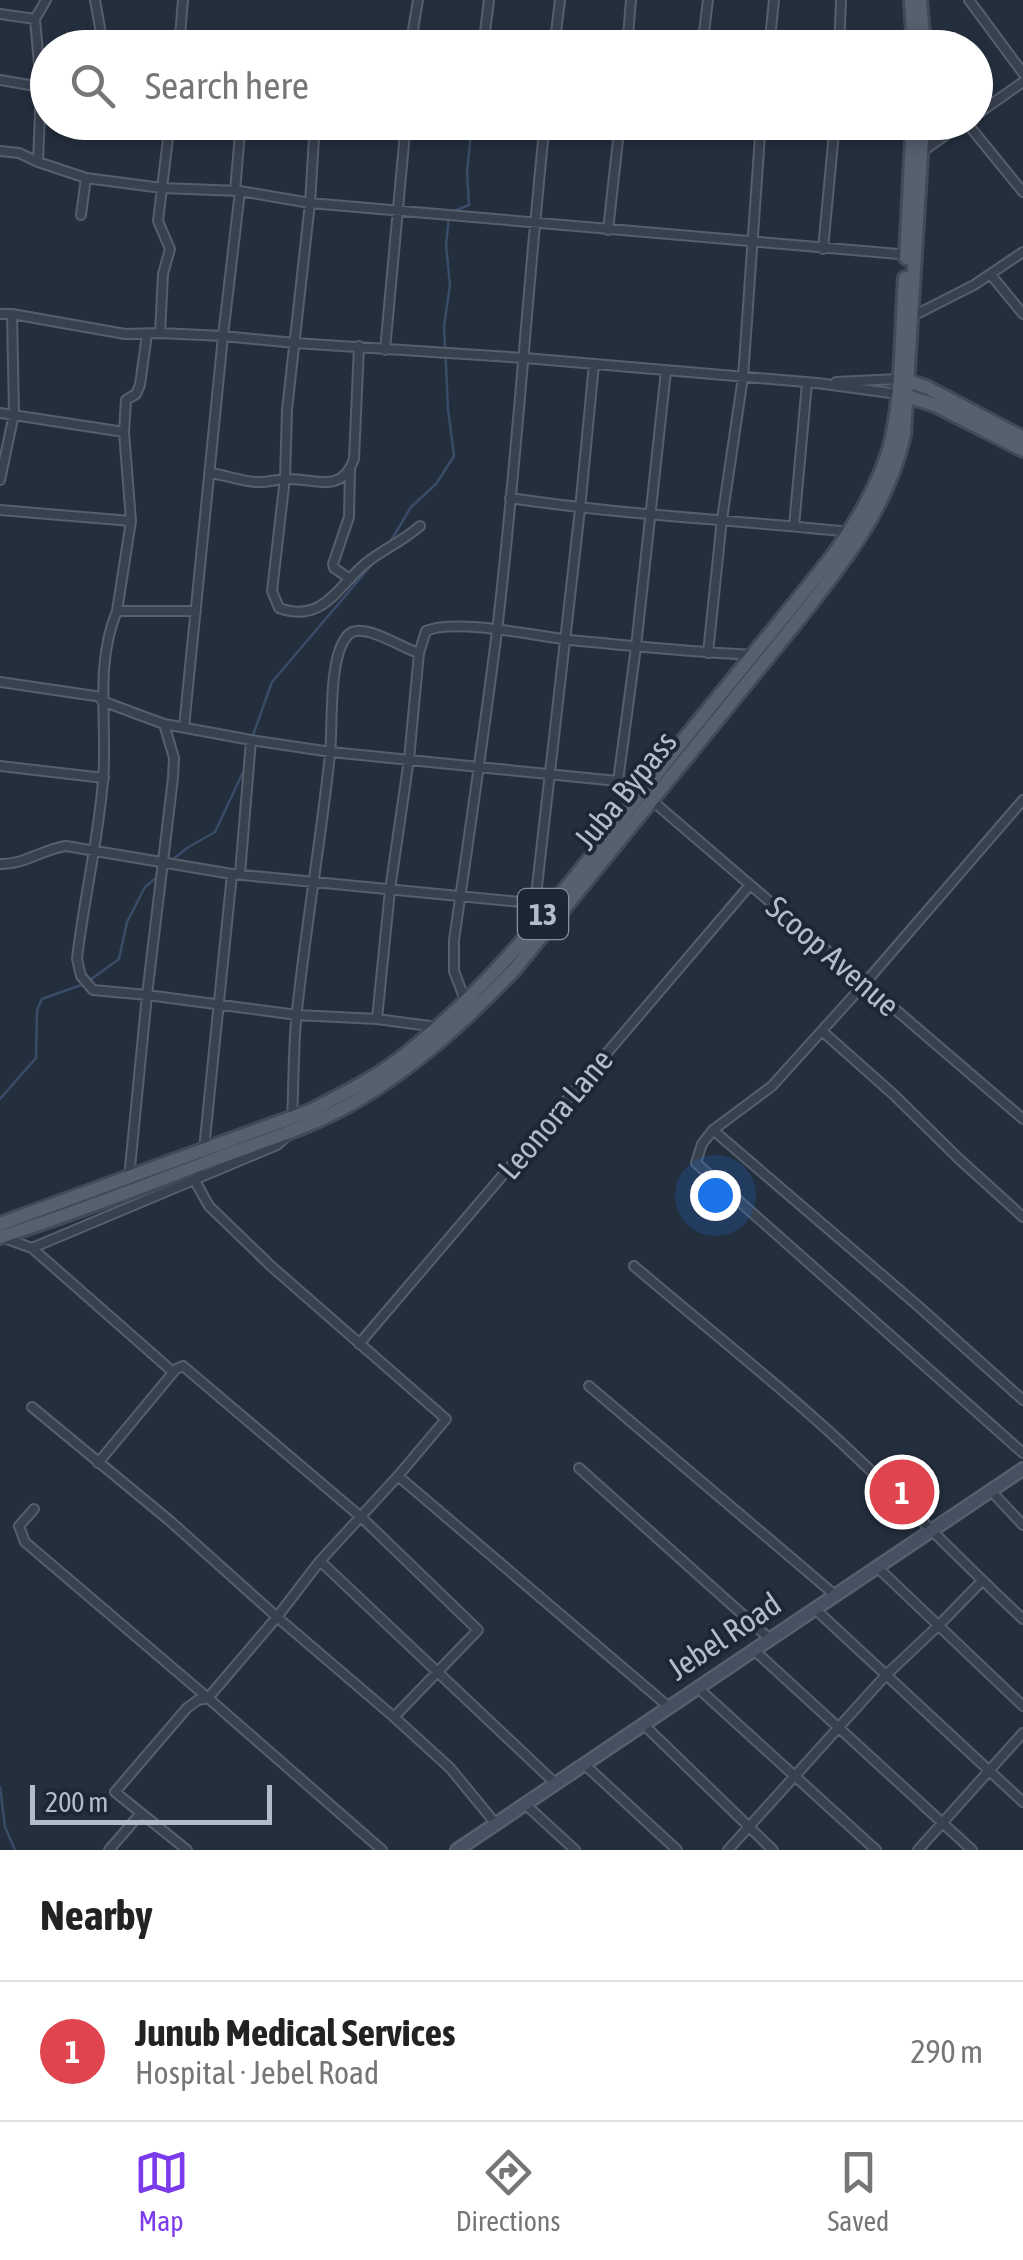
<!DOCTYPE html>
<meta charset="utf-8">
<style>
body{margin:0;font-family:"Asap Condensed",sans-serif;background:#f6f6f6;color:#222}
.scale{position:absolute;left:30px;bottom:25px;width:242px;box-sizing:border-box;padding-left:10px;border:5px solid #b4bcc9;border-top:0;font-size:28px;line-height:35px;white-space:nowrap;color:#b4bcc9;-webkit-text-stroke:8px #1d2633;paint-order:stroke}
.you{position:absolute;left:715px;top:1195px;width:35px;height:35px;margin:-25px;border:8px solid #fff;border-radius:50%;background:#1a73e8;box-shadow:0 0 0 15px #1a73e833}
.badge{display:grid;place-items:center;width:65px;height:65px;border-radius:50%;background:#7c3aed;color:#fff;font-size:32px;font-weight:700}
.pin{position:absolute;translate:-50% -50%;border:5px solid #fff;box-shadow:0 2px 10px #0006}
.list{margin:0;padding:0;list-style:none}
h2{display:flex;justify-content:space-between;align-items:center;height:130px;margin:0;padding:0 40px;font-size:42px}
h2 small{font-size:32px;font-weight:400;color:#767676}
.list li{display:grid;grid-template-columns:65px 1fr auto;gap:30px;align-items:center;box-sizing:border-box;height:140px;padding:0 40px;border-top:2px solid #e0e0e0}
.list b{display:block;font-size:38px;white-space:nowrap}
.list p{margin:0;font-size:32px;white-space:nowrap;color:#767676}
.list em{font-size:32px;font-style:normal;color:#767676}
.icon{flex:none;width:55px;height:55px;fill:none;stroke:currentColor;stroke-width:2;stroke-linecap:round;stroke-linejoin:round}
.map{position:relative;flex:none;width:1023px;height:1850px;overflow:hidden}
.search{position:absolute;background:#fff;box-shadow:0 5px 15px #0003;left:30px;right:30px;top:30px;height:110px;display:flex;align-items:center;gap:25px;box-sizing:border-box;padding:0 35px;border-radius:55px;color:#767676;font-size:38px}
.sheet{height:270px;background:#fff}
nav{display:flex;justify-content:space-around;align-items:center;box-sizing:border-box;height:140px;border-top:2px solid #e0e0e0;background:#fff;font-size:28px;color:#767676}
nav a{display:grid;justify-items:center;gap:5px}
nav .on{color:#7c3aed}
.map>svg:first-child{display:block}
</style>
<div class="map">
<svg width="1023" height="1850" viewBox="0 0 1023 1850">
<rect width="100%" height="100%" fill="#242f3e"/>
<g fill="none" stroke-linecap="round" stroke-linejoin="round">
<path stroke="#394c67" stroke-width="2.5" d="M454 211 469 205 467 173 472 122
M389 544 411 507 436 484 454 456 448 409 444 326 450 285 446 245 449 216
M252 738 272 682 374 562
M171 861 187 848 215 832 244 770
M90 980 119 959 127 922 145 887 156 878
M0 1099 36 1058 37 1010 42 999 84 984
M0 1787 5 1827 15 1850"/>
<g stroke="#565f6c" stroke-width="12">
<path id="street" d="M95 0 100 28 99 48
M969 0 1023 73
M0 14 35 19 46 0
M35 19 41 87 48 88
M179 48 183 0
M410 48 418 0
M483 48 489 0
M554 48 560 0
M627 48 631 0
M702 48 708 0
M769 48 774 0
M839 48 841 0
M0 80 41 87 38 162 19 153 0 151
M976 115 1023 82
M315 122 310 203 287 410 285 478 272 591 279 608C323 624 338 586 366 563 384 549 403 541 420 526
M966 122 1023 192
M92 131V122
M923 151 964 122
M38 162 86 178 162 188 240 191 310 203 910 255
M235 191 241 122
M81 215 86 178
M608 230 620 122
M823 249 835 122
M991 275 1023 314
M0 314H12L125 334 160 333 223 336 295 343 525 358 817 383 898 394
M911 317 974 285 1023 252
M160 333 163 274 170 249 158 221 170 122
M147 334 140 385 136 394 126 400 124 432 131 521 117 611C94 666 108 724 103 781 98 841 84 899 77 959L81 976 93 990 147 995 297 1015 377 1019 437 1027
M385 350 406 122
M836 382 898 379
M0 413 124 432
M350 470 349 517 333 564 334 568 350 579
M210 473C225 475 241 481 256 482 267 483 277 479 287 479 315 478 341 495 354 459L359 346
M0 480 14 414 12 314
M510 498C623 515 736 520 849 532
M0 510 131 521
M794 526 807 383
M117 611H196
M708 653 722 519 743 377 761 122
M0 682 102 697
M102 701 164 724 251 740 331 752 627 782 642 792 1023 1119
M184 727 223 336 240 191
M0 766 104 778
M618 781 636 647 666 371
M1023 800 865 983 772 1086 713 1130 702 1144 696 1163 1023 1453
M0 864C24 865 43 849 66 846L232 874 552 905
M240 874 251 740
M535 904 580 509 594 364
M465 1000 454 971V940C469 837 484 734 497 631 517 462 527 292 545 122
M377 1019 390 890 409 759 419 653 426 631C454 618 537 636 570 640 631 646 692 652 754 655
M822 1031 894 1095 958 1158 1023 1217
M292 1118C294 1082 293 1046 297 1011 306 925 321 840 330 754 333 725 328 656 348 635 362 620 403 649 419 653
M713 1130 917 1305 1023 1400
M204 1149 232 874
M201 1162 195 1181 209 1206 271 1266 446 1419 398 1476 320 1561 277 1617 208 1698 382 1850
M129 1178 147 995 173 778 174 758 164 724
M1 1237 32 1248 173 1372
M32 1248 277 1145 285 1138
M634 1266C697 1320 762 1371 823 1426 892 1488 955 1556 1023 1619
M359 1344 750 885
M589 1386 835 1595
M32 1407 170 1521 277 1617 394 1717 450 1768 496 1824
M98 1463 176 1369 183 1366 361 1517 478 1630 394 1717
M579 1468 770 1639
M398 1476 669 1707
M991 1491 1023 1525
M34 1509 19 1526 25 1542 208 1698
M320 1561 555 1783
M877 1567 1023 1706
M815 1609 1023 1802
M754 1650 972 1850
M698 1688 876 1850
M643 1724 773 1850
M584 1764 677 1850
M525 1804 575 1850
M109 1850 141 1813
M187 1850 115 1792 187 1708 198 1700 208 1698
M728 1850 886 1675 938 1626 982 1581
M918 1850 1023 1733"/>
</g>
<g stroke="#565f6c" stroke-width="16">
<path id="secondary" d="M457 1850 1023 1469"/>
</g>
<g stroke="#414a57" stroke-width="18">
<path id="primary" d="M911 0 914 48
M920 0 924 48
M906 258 913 122
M904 380 926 387 1023 438
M900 394 935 405 1023 450
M0 1224 310 1111C341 1095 374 1079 402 1057 497 983 569 885 642 792 705 712 771 634 834 554 857 521 877 488 889 450 903 400 901 331 905 278
M0 1237C73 1214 144 1186 215 1159 263 1141 312 1127 356 1101 416 1066 466 1020 514 970L794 625C840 567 887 510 904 435L923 122"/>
</g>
<use href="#street" stroke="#38414e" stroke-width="8"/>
<use href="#secondary" stroke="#465061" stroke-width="11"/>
<use href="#primary" stroke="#56606e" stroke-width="12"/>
</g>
<g text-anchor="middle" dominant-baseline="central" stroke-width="8" stroke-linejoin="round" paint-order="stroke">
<rect fill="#1d2633" stroke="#878f9c" stroke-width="2.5" x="518" y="889" width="50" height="50" rx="8"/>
<g font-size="30" font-weight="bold" fill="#b4bcc9">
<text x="543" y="914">13</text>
</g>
<g font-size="32" fill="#b4bcc9" stroke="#1d2633">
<text transform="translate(625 790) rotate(-51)">Juba Bypass</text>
<text transform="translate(833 956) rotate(41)">Scoop Avenue</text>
<text transform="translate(555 1114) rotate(-50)">Leonora Lane</text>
<text transform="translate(724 1636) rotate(-34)">Jebel Road</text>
</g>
</g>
</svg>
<div class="scale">200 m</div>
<div class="you"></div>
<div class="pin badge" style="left:902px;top:1492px;background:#e0444e">1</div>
<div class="search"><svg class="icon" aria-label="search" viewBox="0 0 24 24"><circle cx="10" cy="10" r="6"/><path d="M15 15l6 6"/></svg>Search here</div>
</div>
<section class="sheet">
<h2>Nearby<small></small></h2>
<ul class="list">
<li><span class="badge" style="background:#e0444e">1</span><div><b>Junub Medical Services</b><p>Hospital · Jebel Road</p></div><em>290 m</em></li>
</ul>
</section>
<nav>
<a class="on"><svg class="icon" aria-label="map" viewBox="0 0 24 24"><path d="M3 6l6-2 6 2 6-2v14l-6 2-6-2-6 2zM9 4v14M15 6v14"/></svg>Map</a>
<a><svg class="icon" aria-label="directions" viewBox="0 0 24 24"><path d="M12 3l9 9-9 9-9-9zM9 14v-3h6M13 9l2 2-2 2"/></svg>Directions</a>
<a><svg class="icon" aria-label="saved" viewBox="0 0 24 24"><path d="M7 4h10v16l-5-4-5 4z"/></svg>Saved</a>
</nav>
